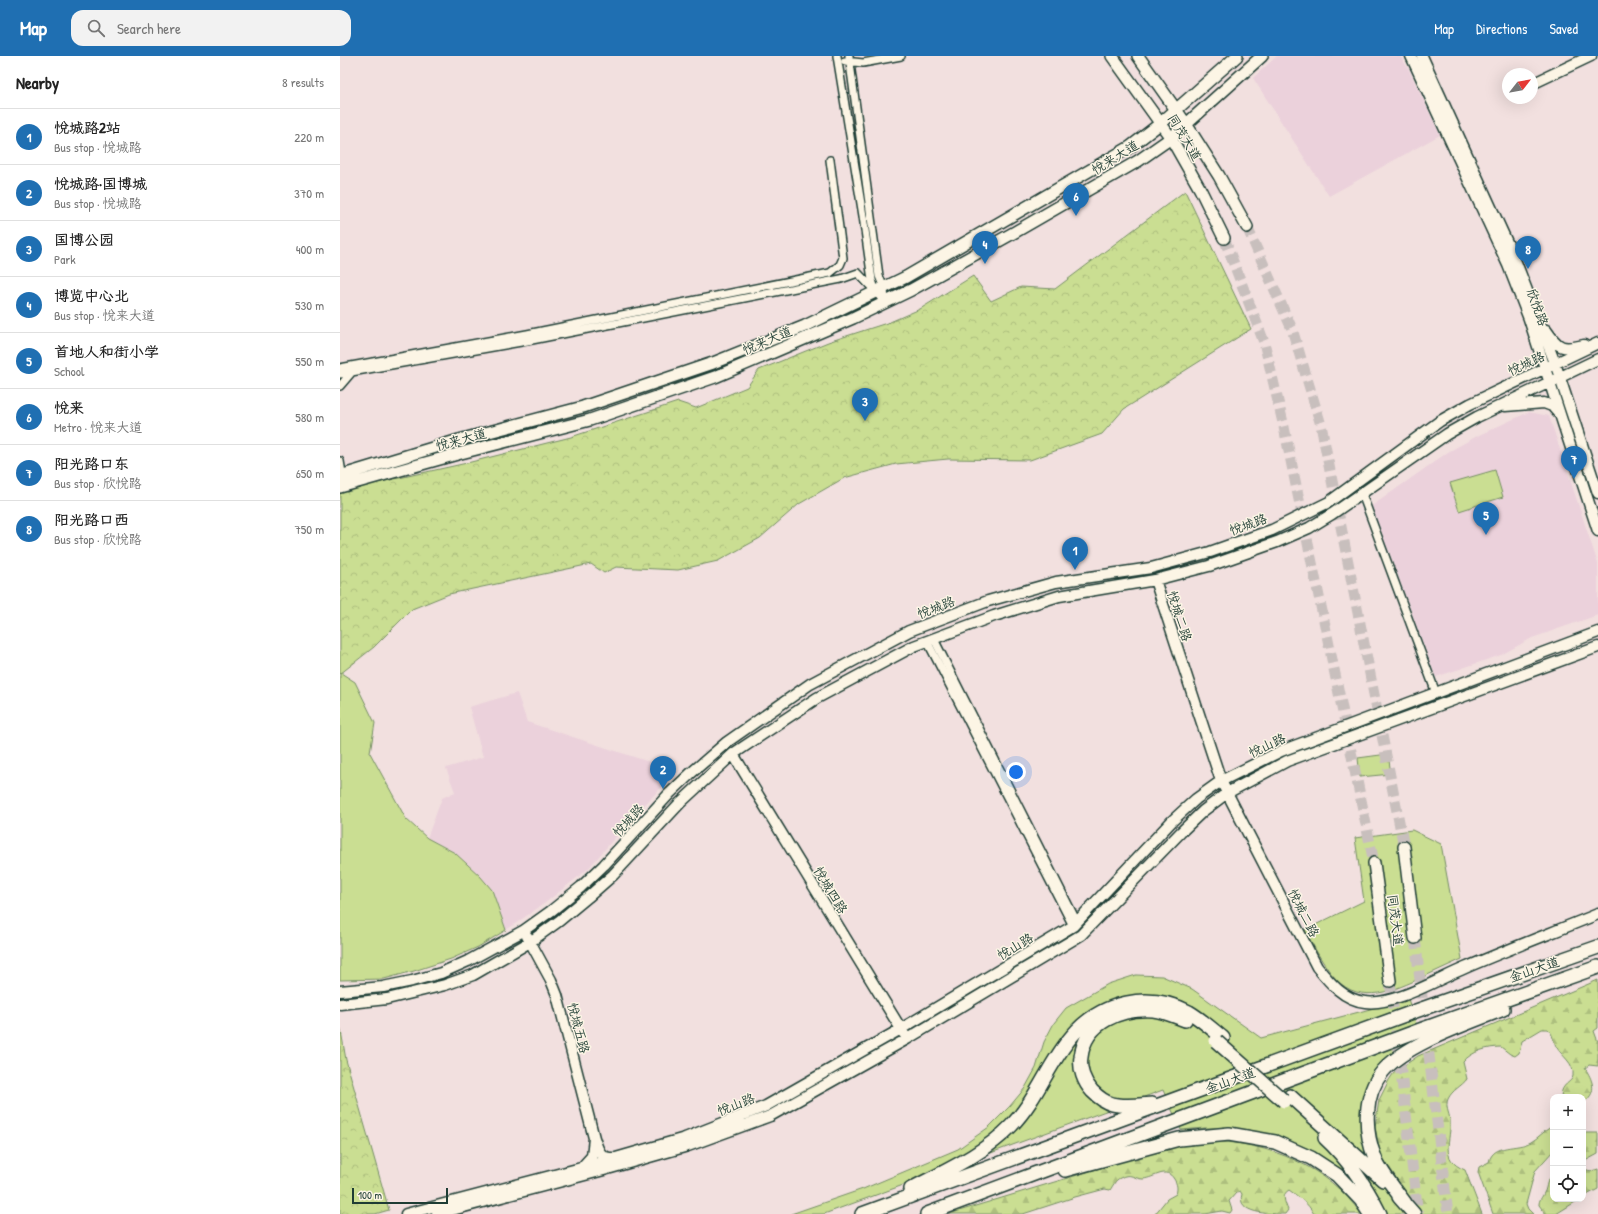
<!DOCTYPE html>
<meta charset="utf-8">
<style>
body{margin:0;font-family:"Patrick Hand","LXGW WenKai TC",sans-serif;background:#f2f2f2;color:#222}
.controls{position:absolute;right:12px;bottom:12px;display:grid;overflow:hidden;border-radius:8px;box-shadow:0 4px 16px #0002}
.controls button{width:36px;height:36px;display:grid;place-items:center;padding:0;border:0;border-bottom:1px solid #e0e0e0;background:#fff;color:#222;font:20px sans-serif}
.compass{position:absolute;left:1162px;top:12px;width:36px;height:36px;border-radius:50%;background:#fff;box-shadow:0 4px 16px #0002;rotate:59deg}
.scale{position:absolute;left:12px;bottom:10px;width:96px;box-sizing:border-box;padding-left:4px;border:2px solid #1f3d34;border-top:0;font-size:11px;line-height:14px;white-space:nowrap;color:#1f3d34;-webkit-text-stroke:3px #fcf5e5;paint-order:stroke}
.you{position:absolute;left:676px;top:716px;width:14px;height:14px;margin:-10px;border:3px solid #fff;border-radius:50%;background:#1a73e8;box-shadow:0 0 0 6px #1a73e833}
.badge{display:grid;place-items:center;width:26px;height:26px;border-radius:50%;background:#1f6fb2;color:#fff;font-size:13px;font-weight:700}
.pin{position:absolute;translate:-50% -33px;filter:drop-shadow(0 1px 2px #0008)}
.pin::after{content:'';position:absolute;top:21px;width:14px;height:12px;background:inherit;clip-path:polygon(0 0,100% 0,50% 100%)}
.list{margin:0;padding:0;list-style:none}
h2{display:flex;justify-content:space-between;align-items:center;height:52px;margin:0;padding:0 16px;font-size:17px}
h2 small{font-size:13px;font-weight:400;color:#767676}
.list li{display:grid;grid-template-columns:26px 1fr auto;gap:12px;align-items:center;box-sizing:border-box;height:56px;padding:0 16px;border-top:1px solid #e0e0e0}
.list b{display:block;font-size:15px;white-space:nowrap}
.list p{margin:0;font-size:13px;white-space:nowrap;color:#767676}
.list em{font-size:13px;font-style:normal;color:#767676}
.icon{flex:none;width:22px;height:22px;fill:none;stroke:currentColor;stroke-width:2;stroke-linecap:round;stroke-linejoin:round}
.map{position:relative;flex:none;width:1258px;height:1158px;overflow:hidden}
header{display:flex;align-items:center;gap:24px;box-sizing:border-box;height:56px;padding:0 20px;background:#1f6fb2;color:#fff}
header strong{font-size:19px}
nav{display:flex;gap:22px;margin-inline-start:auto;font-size:14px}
.search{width:280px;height:36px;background:#f2f2f2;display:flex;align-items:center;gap:10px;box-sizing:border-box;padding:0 14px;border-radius:12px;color:#767676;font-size:15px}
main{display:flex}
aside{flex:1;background:#fff}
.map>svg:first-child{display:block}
</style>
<header>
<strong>Map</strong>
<div class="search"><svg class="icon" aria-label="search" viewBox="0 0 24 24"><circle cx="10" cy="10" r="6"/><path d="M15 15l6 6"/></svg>Search here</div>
<nav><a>Map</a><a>Directions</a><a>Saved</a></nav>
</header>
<main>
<aside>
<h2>Nearby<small>8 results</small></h2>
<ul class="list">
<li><span class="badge">1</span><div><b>悦城路2站</b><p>Bus stop · 悦城路</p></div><em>220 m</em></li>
<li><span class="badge">2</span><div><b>悦城路·国博城</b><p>Bus stop · 悦城路</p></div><em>370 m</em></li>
<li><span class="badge">3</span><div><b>国博公园</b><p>Park</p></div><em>400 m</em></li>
<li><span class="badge">4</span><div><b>博览中心北</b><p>Bus stop · 悦来大道</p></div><em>530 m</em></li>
<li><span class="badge">5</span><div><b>首地人和街小学</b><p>School</p></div><em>550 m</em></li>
<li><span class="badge">6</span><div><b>悦来</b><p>Metro · 悦来大道</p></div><em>580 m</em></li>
<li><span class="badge">7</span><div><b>阳光路口东</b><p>Bus stop · 欣悦路</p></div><em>650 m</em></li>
<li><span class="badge">8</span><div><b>阳光路口西</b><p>Bus stop · 欣悦路</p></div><em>750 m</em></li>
</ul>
</aside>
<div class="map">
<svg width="1258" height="1158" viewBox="0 0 1258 1158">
<defs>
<pattern id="forest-firs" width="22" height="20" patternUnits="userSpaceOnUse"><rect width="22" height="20" fill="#cade92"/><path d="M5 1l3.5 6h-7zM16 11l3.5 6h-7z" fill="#adbf7e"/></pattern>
<pattern id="park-crowns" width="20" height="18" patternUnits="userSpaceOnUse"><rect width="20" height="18" fill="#cade92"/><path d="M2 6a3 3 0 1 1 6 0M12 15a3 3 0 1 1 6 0" fill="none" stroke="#adbf7e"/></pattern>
</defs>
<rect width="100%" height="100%" fill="#f2e0df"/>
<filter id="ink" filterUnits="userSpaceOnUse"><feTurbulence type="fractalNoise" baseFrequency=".025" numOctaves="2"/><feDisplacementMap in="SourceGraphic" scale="8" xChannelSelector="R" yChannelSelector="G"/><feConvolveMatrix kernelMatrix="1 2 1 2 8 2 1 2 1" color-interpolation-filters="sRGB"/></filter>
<g filter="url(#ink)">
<path fill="#ebd1db" d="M937 0H1060L1068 12 1100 79 989 140 913 22Z
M1189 356 1209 360 1258 508V559L1192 582 1161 599 1096 621 1032 450 1108 396 1139 379Z
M177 637 187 666 337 715 290 764 248 813 205 847 166 874 152 834 140 820 115 797 87 782 102 742 115 736 106 712 143 701 129 651Z"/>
<path fill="#cade92" stroke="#748e63" d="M1155 414 1163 441 1119 455 1110 427Z
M1 617 15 626 35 667 30 697 66 763 87 782 115 797 140 820 152 834 166 874 138 891 111 903 74 915 44 923 0 924V618Z
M1048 698 1051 718 1020 721 1018 702Z
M1072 774 1101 788 1122 903C1109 909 1096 915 1083 921 1055 934 1021 950 996 923 983 909 974 891 965 874L1024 845 1015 782Z
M796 919 822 920 852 933 921 982 1068 943 1081 982 1050 1003 1022 1065 1068 1158H1035L1002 1120 886 1072H865L841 1074 823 1034 484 1158H451L523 1133 618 1093 649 1071 670 1050 685 1032 696 1012 704 986 714 967 726 952 768 928Z"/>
<path fill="url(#forest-firs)" stroke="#748e63" d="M1258 924V972L1254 975 1258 986V1010L1249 1009 1245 1012C1252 1023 1258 1036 1245 1045L1243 1041H1221C1221 1027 1232 1027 1233 1020 1235 1007 1221 1000 1216 990 1213 984 1213 978 1208 973H1202L1182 985 1179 997 1175 1000 1170 998 1161 991C1148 991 1132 995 1123 1006L1127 1023C1122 1030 1112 1034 1108 1043 1105 1051 1109 1056 1110 1064 1112 1084 1098 1103 1125 1114L1142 1158H1080L1061 1134 1055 1120 1041 1100 1035 1071 1039 1044 1049 1024 1053 1018 1065 1009 1078 1000Z
M1211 1071H1213V1095L1195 1115 1186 1148 1188 1153 1193 1158H1153L1138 1116 1139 1111 1149 1106C1153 1087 1177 1094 1191 1086 1198 1082 1204 1075 1211 1071Z
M1243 1077H1258V1098L1245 1105 1243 1103Z
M872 1085C928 1087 988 1110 1021 1158H974C967 1146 960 1142 949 1134 941 1138 945 1147 948 1154L945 1158C929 1158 896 1158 902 1138L900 1135 896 1137 889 1145 892 1154 890 1157 882 1155 865 1158H815L827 1143 836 1138C838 1132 837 1128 834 1123 826 1110 815 1122 803 1123 794 1123 791 1116 780 1122 775 1124 773 1130 770 1134L765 1133 735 1141 683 1158H609L820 1094 837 1090Z
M1243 1111C1248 1116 1252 1115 1258 1113V1133L1243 1141Z
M1213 1120V1143H1240L1216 1158H1206L1199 1149C1199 1143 1202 1142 1204 1137 1208 1130 1205 1124 1213 1120Z"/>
<path fill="url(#park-crowns)" stroke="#748e63" d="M845 135 911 273 784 353 762 378 690 404 608 403 556 408 504 422 459 448 420 482 378 505 338 514 276 511 264 517 251 508 109 538 72 553 34 591 0 618V435L127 407 231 381 338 346 356 352 407 331 419 314 488 286 550 266 580 253 633 220 651 245 681 231 715 233Z
M0 969 6 1004 49 1154 35 1158H0Z"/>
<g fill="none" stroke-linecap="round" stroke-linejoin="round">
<path stroke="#c8bfbd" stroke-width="11" stroke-dasharray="11 5.5" stroke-linecap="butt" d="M907 171 952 273 981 369 1064 791
M884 182 924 286 944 371 1034 807
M1075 882 1108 1158
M1050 925 1078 1158"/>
<g stroke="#1f3d34" stroke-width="10">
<path id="street" d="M497 0 523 160 532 224 536 236 545 247 544 232 539 220 509 0
M505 5 523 7 561 0
M0 312 187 278 490 217 500 209 503 202 490 104
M0 318 187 285 501 223 518 217 536 236
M0 330 12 316
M0 405 3 423
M1022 438 1096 637
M594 583 737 866
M587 585 733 870"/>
</g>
<g stroke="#1f3d34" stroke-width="13">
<path id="secondary" d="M1071 0 1168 209 1189 263 1258 475
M1082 0 1176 206 1215 307 1258 437
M1192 28 1251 0
M1206 274C1219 293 1222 294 1244 289
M1165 350 1204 347 1212 350 1219 358
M815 524 881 725 977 911C990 927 1004 944 1025 946 1054 950 1098 923 1125 912 1169 893 1214 876 1258 858
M393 698 564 978
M187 880 211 924 217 939 254 1082
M0 935 43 931 72 925 101 917 128 905 183 875 211 855 241 831 264 809 330 737 350 718 387 686 470 628 569 575 648 545 716 526 811 512 870 496 932 474 989 446 1100 365 1130 348 1258 287
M0 948 47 943 105 929 133 919 190 886 219 865 248 841 273 819 340 747 393 698 477 642 574 590 654 560 719 540 815 524 869 510 937 486 969 472 992 458 1107 378 1137 361 1258 303
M242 1111 252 1100 254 1082C258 1093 259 1102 273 1102
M66 1158 241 1112 345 1082 426 1050 561 973 733 870 832 765 856 743 881 725 941 695 1258 576
M97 1158 264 1114 348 1090 430 1060 567 983 741 879 841 776 863 755 887 737 947 705 1258 591"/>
</g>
<g stroke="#1f3d34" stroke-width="14">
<path id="primary" d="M772 0 831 82 860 133 884 182
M798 0 846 68 879 120 907 171
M0 420 119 384 243 351 373 307 465 270 566 221 790 91 821 67 897 0
M0 431 121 397 250 364 375 321 513 262 571 234 675 176 798 105 831 82 922 0
M1064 791 1075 882
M1034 807 1050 925"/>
</g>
<g stroke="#1f3d34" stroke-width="16">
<path id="highway" d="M950 1040 1043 1124
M812 1048C799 1049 785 1051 772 1048 764 1046 757 1040 752 1035 744 1026 739 1013 741 1001 745 966 781 952 813 954 824 955 834 960 845 964
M985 1082C1009 1104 1026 1130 1040 1158
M725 1114 839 1083 889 1078 935 1086 971 1102 997 1119 1021 1144 1030 1158
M571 1133C605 1115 644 1098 671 1070 698 1042 708 1008 732 980 761 945 809 935 849 956 861 963 872 973 883 982
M1059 1141 1074 1158
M1065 1147C1055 1133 1042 1118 1035 1102 1024 1075 1023 1039 1043 1015 1067 987 1129 967 1163 953
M522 1158 1073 956 1258 891
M587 1158 1080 974 1258 911"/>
</g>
<use href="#street" stroke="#fcf5e5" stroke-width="7"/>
<use href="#secondary" stroke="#fcf5e5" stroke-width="10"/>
<use href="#primary" stroke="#fcf5e5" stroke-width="11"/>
<use href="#highway" stroke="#fcf5e5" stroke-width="13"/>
<g stroke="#1f3d34" stroke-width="16" stroke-linecap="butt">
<path id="highway-bridge" d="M876 985 944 1045"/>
</g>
<use href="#highway-bridge" stroke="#fcf5e5" stroke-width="13"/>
</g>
</g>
<g text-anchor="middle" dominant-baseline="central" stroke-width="3" stroke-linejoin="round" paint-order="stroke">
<g font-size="13" fill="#1f3d34" stroke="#fcf5e5">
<text transform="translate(845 81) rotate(59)">同茂大道</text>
<text transform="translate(775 101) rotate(-32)">悦来大道</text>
<text transform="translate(1198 251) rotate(70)">欣悦路</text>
<text transform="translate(427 284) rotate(-23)">悦来大道</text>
<text transform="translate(1186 307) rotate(-25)">悦城路</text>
<text transform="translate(121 383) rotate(-15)">悦来大道</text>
<text transform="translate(908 468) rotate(-20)">悦城路</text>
<text transform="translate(596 551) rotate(-21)">悦城路</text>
<text transform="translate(840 560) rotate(72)">悦城二路</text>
<text transform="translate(927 689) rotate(-25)">悦山路</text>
<text transform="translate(288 764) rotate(-48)">悦城路</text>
<text transform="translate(491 834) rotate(59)">悦城四路</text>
<text transform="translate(964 857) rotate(63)">悦城二路</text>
<text transform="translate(1056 864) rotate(83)">同茂大道</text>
<text transform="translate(675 890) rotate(-31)">悦山路</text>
<text transform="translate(1194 913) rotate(-19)">金山大道</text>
<text transform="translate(239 972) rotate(75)">悦城五路</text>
<text transform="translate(890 1024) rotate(-20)">金山大道</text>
<text transform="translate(396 1048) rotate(-21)">悦山路</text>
</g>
</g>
</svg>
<div class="controls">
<button>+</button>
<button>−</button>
<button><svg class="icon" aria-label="locate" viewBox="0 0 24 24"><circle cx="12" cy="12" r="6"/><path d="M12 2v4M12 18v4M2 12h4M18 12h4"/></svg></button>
</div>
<svg class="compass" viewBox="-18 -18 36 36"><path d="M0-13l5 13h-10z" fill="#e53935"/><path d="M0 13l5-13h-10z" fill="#767676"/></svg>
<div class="scale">100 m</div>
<div class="you"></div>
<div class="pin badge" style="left:735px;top:514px">1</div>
<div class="pin badge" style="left:323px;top:733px">2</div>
<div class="pin badge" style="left:525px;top:365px">3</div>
<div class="pin badge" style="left:645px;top:208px">4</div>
<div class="pin badge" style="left:1146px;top:479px">5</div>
<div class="pin badge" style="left:736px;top:160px">6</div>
<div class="pin badge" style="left:1234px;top:423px">7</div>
<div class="pin badge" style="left:1188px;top:213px">8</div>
</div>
</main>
